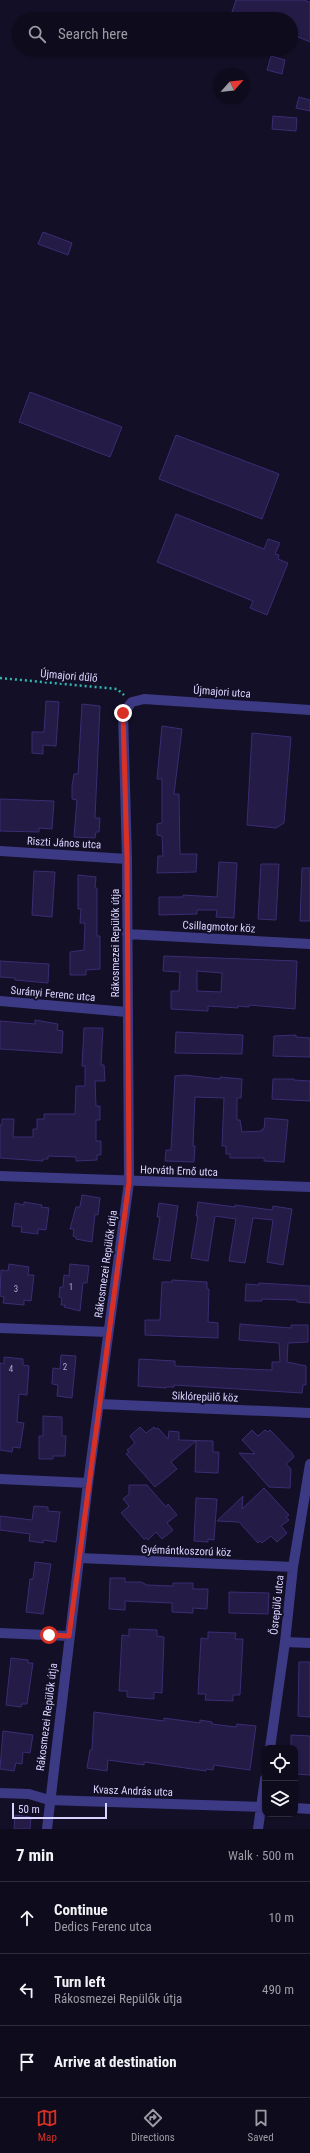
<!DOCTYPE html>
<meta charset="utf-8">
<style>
body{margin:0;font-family:"Roboto Condensed",sans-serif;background:#171425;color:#f1f3f6}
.controls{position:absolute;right:12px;bottom:12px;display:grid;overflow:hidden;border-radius:8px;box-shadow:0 1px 3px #0004}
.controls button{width:36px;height:36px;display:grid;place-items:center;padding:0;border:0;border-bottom:1px solid #2e2b3b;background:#0e0b1c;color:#f1f3f6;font:20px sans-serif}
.compass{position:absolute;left:214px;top:68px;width:36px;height:36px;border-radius:50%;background:#0e0b1c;box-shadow:0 1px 3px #0004;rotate:63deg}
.scale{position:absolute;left:12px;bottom:10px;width:95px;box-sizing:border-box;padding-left:4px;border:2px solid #d9d4ff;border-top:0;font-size:11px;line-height:14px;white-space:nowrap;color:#d9d4ff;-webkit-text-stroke:3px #130f26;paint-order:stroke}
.stop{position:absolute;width:12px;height:12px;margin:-9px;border:3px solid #d93025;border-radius:50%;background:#fff}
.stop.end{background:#d93025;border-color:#fff;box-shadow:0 1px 4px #0008}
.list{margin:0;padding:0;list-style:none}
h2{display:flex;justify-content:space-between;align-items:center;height:52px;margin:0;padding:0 16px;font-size:17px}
h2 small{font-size:13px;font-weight:400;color:#9b9ba3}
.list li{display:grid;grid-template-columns:26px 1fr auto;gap:12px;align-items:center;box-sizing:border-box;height:72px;padding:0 16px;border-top:1px solid #2e2b3b}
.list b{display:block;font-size:15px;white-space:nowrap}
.list p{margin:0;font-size:13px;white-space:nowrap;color:#9b9ba3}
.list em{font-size:13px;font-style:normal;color:#9b9ba3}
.icon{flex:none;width:22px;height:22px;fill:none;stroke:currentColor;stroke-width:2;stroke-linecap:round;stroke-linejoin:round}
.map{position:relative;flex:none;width:310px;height:1829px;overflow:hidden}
.search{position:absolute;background:#0e0b1c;box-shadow:0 1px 3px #0004;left:12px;right:12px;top:12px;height:44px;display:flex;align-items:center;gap:10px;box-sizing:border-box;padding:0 14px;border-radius:22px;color:#9b9ba3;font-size:15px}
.sheet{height:268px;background:#0e0b1c}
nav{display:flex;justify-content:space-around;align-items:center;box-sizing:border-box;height:56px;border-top:1px solid #2e2b3b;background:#0e0b1c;font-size:11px;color:#9b9ba3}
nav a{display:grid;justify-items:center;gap:2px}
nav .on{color:#d93025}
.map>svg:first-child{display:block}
</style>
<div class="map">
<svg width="310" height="1829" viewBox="0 0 310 1829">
<rect width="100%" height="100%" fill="#130f26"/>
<path fill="#241b47" stroke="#3b2d73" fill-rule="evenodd" d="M236 0H303L310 2V42L291 34V19H251L232 12Z
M271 56 285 60 282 74 267 70Z
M299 97 310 100V111L296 108Z
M273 116 297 118 296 131 272 129Z
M43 232 72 243 68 255 38 244Z
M30 392 122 427 110 457 19 422Z
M176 435 279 474 262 519 159 479Z
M176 514 264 549 268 539 280 543 275 554 279 555 278 559 288 563 267 615 250 608 253 601 157 562Z
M46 701 59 702 56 746 43 745V754L32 753V732H44Z
M82 704 100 706 95 818H100L99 832H96L95 838 74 837 77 800 72 799V786L74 774H78Z
M162 726 182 729 174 794H179L180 854H197L196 872 157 873 158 856H163L162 836 157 835V824L162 823V779H157Z
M252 733 291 737 284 823 276 828 247 825Z
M0 799 54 801 52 829 39 828V832L0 831Z
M219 862 237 863 234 918 216 917 217 910H197V914L159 915V897H183V895L217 897Z
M261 864H279L276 920 258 919Z
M302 868H310V921H300Z
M34 871 55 872 52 917 32 915Z
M78 875 96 877 95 888H97V936H100V969L86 970V975H70V952L84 950 85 923H80L81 909H78Z
M164 956 297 961 295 1009 249 1005V1007L238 1006V1008L208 1006V1011L171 1009V991H179L180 972 163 971ZM197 971 222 973 221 992 197 991Z
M0 961 49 964 48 983 15 980V978L0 977Z
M35 1020 58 1024 57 1030 63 1031 62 1053 0 1049V1021L35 1024Z
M84 1028H103L101 1065H104L105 1081H95L96 1106H100V1120H96V1141H101V1155H97V1160L76 1161V1157L48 1156V1159H43V1161L0 1158V1125H2V1119H14L13 1137H33V1129H37V1119H44V1114H75L76 1086H85V1066H82Z
M176 1032 243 1035 242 1054 175 1053Z
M296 1035V1037L310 1038V1057L273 1056 274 1036Z
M185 1075 220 1079V1077L242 1079 241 1098H237V1120H240L242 1132 262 1131V1129H264L265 1118 288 1120 284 1162 264 1161V1158H230V1154H226V1146H222L224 1098 195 1097 193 1146H195L194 1162 165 1161 166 1150H171L175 1076Z
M273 1079H294V1080L310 1081V1101L272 1099Z
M82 1195 100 1198 98 1215 95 1214 92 1242 76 1239V1237L73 1236 74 1229H70L76 1207H80Z
M24 1202 42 1205 41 1207 49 1208 46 1230 38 1229V1234L21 1232 22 1227 12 1226 15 1203 24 1205Z
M198 1202 235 1207V1205L272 1210 273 1206 292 1209 283 1265 267 1262 273 1220 253 1218 245 1263 229 1261 236 1219 215 1216 208 1261 191 1258 198 1216H196Z
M159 1203 178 1206 170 1261 153 1259 160 1217H157Z
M9 1264 29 1267 28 1275H34L31 1301 24 1300V1305L3 1303 4 1297 0 1296 1 1270 8 1271Z
M70 1264 89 1266 87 1283H83L80 1311 64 1307 65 1305H61L62 1298 59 1297 60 1287H63L64 1275 69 1276Z
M172 1280 207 1282V1289H209L208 1322 218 1323V1338L145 1335V1320H160L162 1282H172Z
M259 1283 310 1286V1303L297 1302V1300L262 1299V1301H245L246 1284 259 1285Z
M240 1324 291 1328V1325H308V1342L288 1343 287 1362 306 1366V1385H303L302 1393 174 1385V1387H166V1388L138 1386 139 1359 175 1361V1366L272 1370V1362H280L279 1343 239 1340Z
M61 1355 76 1356 72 1398 57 1396 58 1385 52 1384 53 1368 60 1369Z
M4 1357 23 1359V1365L29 1366 27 1395 19 1394 17 1422 24 1423 20 1448 13 1447 12 1452 0 1450V1363L4 1364Z
M43 1416 62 1417V1436H66L65 1456H53V1459H39V1436H43Z
M140 1427 146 1433 154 1427 156 1429 158 1428 168 1439 169 1431 179 1432V1440L213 1441V1452H219L218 1473 195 1472 196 1441 171 1462 177 1469 155 1487 126 1454 129 1452 127 1450 135 1443 130 1436Z
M252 1430 258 1436 265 1430 268 1432 270 1430 292 1453 294 1457 286 1464 291 1469 290 1488 269 1487 239 1453 255 1454 242 1440Z
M129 1485H147L166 1507 168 1504 177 1515 167 1523 173 1530 162 1539 156 1532 148 1540 146 1538 144 1539 121 1513 129 1506 123 1499 129 1494Z
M264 1488 289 1515 286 1517 289 1520 281 1526 287 1533 277 1542 271 1536 262 1543 260 1541 258 1543 239 1522 217 1521 243 1496 242 1509Z
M196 1498 217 1499 214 1540 208 1539V1542L194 1541Z
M34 1506 48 1507V1511L60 1512 56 1542 44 1540 43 1543 29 1541 30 1534 0 1530V1516L32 1520Z
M35 1562 51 1564 43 1614 26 1612 30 1579H33Z
M110 1578H125V1582H141L147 1585 173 1586V1583H193V1589H208L207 1609 193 1608V1613L172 1612V1603L125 1601V1610L109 1609Z
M229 1592 269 1593 268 1614 229 1613Z
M129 1629 157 1630V1636L164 1637 162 1693 154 1692V1699L127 1697V1691H119L122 1635 129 1636Z
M208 1632 236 1633 235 1639H243L240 1695H233V1701L205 1700 206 1694H198L201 1638 208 1639Z
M11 1658 28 1660V1663H33L27 1704H22L21 1707 6 1705Z
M299 1662H310V1717L298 1716Z
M94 1712 164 1721V1718L200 1723V1720L212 1722V1724L236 1727 237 1724 256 1726 250 1770 214 1765 213 1770 206 1769V1771L144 1762V1765L108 1760 107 1771 87 1768 90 1750H92Z
M3 1731 33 1735 30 1753 23 1752 22 1764 16 1763 14 1771 0 1769Z
M291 1735 310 1736V1775L295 1774V1748H291Z
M15 1815 31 1817 30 1829H14Z"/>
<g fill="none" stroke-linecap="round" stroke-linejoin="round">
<path stroke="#2fb8b0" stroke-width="2.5" stroke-dasharray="2 3" stroke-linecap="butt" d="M0 678 117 689 124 695"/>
<path stroke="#3d3a85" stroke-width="10" d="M0 851 127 859
M127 934 310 944
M0 1001 127 1012
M0 1176 310 1187
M0 1328 108 1332
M99 1404 310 1413
M0 1479 88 1483
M79 1558 293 1567
M0 1633 69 1636
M285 1642 310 1643
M270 1748 285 1642 293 1567 310 1464
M0 1793 29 1794 49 1800 265 1807
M295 1808 310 1809
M47 1829 88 1483 129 1182 127 859 123 713 132 702 144 699 310 710
M258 1829 265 1779"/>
</g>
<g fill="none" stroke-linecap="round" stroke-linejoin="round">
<path stroke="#d93025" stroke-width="5" d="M49 1635 69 1636 129 1182 127 858 123 713"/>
</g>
<g text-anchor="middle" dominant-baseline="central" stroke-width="4" stroke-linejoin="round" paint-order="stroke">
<g font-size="9" fill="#aca6d1">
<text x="71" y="1287">1</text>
<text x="16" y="1289">3</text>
<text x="65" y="1367">2</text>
<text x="11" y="1369">4</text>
</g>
<g font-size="11" fill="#d9d4ff" stroke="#130f26">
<text transform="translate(69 676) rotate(5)">Újmajori dűlő</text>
<text transform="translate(222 692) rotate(4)">Újmajori utca</text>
<text transform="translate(64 843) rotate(3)">Riszti János utca</text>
<text transform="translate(219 927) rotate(3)">Csillagmotor köz</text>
<text transform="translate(115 943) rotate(-90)">Rákosmezei Repülők útja</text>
<text transform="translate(53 994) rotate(5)">Surányi Ferenc utca</text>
<text transform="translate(179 1171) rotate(2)">Horváth Ernő utca</text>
<text transform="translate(106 1264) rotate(-82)">Rákosmezei Repülők útja</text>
<text transform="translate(205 1397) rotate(2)">Siklórepülő köz</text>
<text transform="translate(186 1551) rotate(2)">Gyémántkoszorú köz</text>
<text transform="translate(277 1605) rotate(-84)">Ősrepülő utca</text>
<text transform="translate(47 1717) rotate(-83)">Rákosmezei Repülők útja</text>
<text transform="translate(133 1791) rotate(2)">Kvasz András utca</text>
</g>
</g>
</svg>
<div class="controls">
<button><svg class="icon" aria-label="locate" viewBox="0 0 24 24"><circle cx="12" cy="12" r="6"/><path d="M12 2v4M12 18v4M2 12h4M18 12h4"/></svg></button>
<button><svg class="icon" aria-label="layers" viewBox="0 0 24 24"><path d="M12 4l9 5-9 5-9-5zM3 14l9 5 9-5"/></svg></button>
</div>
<svg class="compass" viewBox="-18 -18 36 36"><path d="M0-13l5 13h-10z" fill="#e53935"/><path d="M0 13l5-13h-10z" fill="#9b9ba3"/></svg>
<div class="scale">50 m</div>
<div class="stop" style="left:49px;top:1635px"></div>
<div class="stop end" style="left:123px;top:713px"></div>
<div class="search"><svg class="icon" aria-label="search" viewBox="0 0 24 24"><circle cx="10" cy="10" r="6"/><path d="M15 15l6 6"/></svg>Search here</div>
</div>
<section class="sheet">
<h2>7 min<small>Walk · 500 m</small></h2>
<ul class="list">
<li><svg class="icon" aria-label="ahead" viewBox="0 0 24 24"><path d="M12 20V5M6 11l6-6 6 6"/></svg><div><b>Continue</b><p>Dedics Ferenc utca</p></div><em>10 m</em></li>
<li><svg class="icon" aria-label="left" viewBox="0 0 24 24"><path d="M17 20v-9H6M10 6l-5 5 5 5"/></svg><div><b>Turn left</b><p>Rákosmezei Repülők útja</p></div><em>490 m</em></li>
<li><svg class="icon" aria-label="arrive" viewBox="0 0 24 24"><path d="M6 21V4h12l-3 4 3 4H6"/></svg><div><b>Arrive at destination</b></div></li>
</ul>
</section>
<nav>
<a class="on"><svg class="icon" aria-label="map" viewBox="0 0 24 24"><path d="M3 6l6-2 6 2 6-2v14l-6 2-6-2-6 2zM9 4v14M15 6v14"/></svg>Map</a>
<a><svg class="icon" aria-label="directions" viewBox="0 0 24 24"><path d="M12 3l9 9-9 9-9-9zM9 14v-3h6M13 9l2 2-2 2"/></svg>Directions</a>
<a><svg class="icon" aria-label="saved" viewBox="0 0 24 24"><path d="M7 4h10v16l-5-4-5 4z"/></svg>Saved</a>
</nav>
